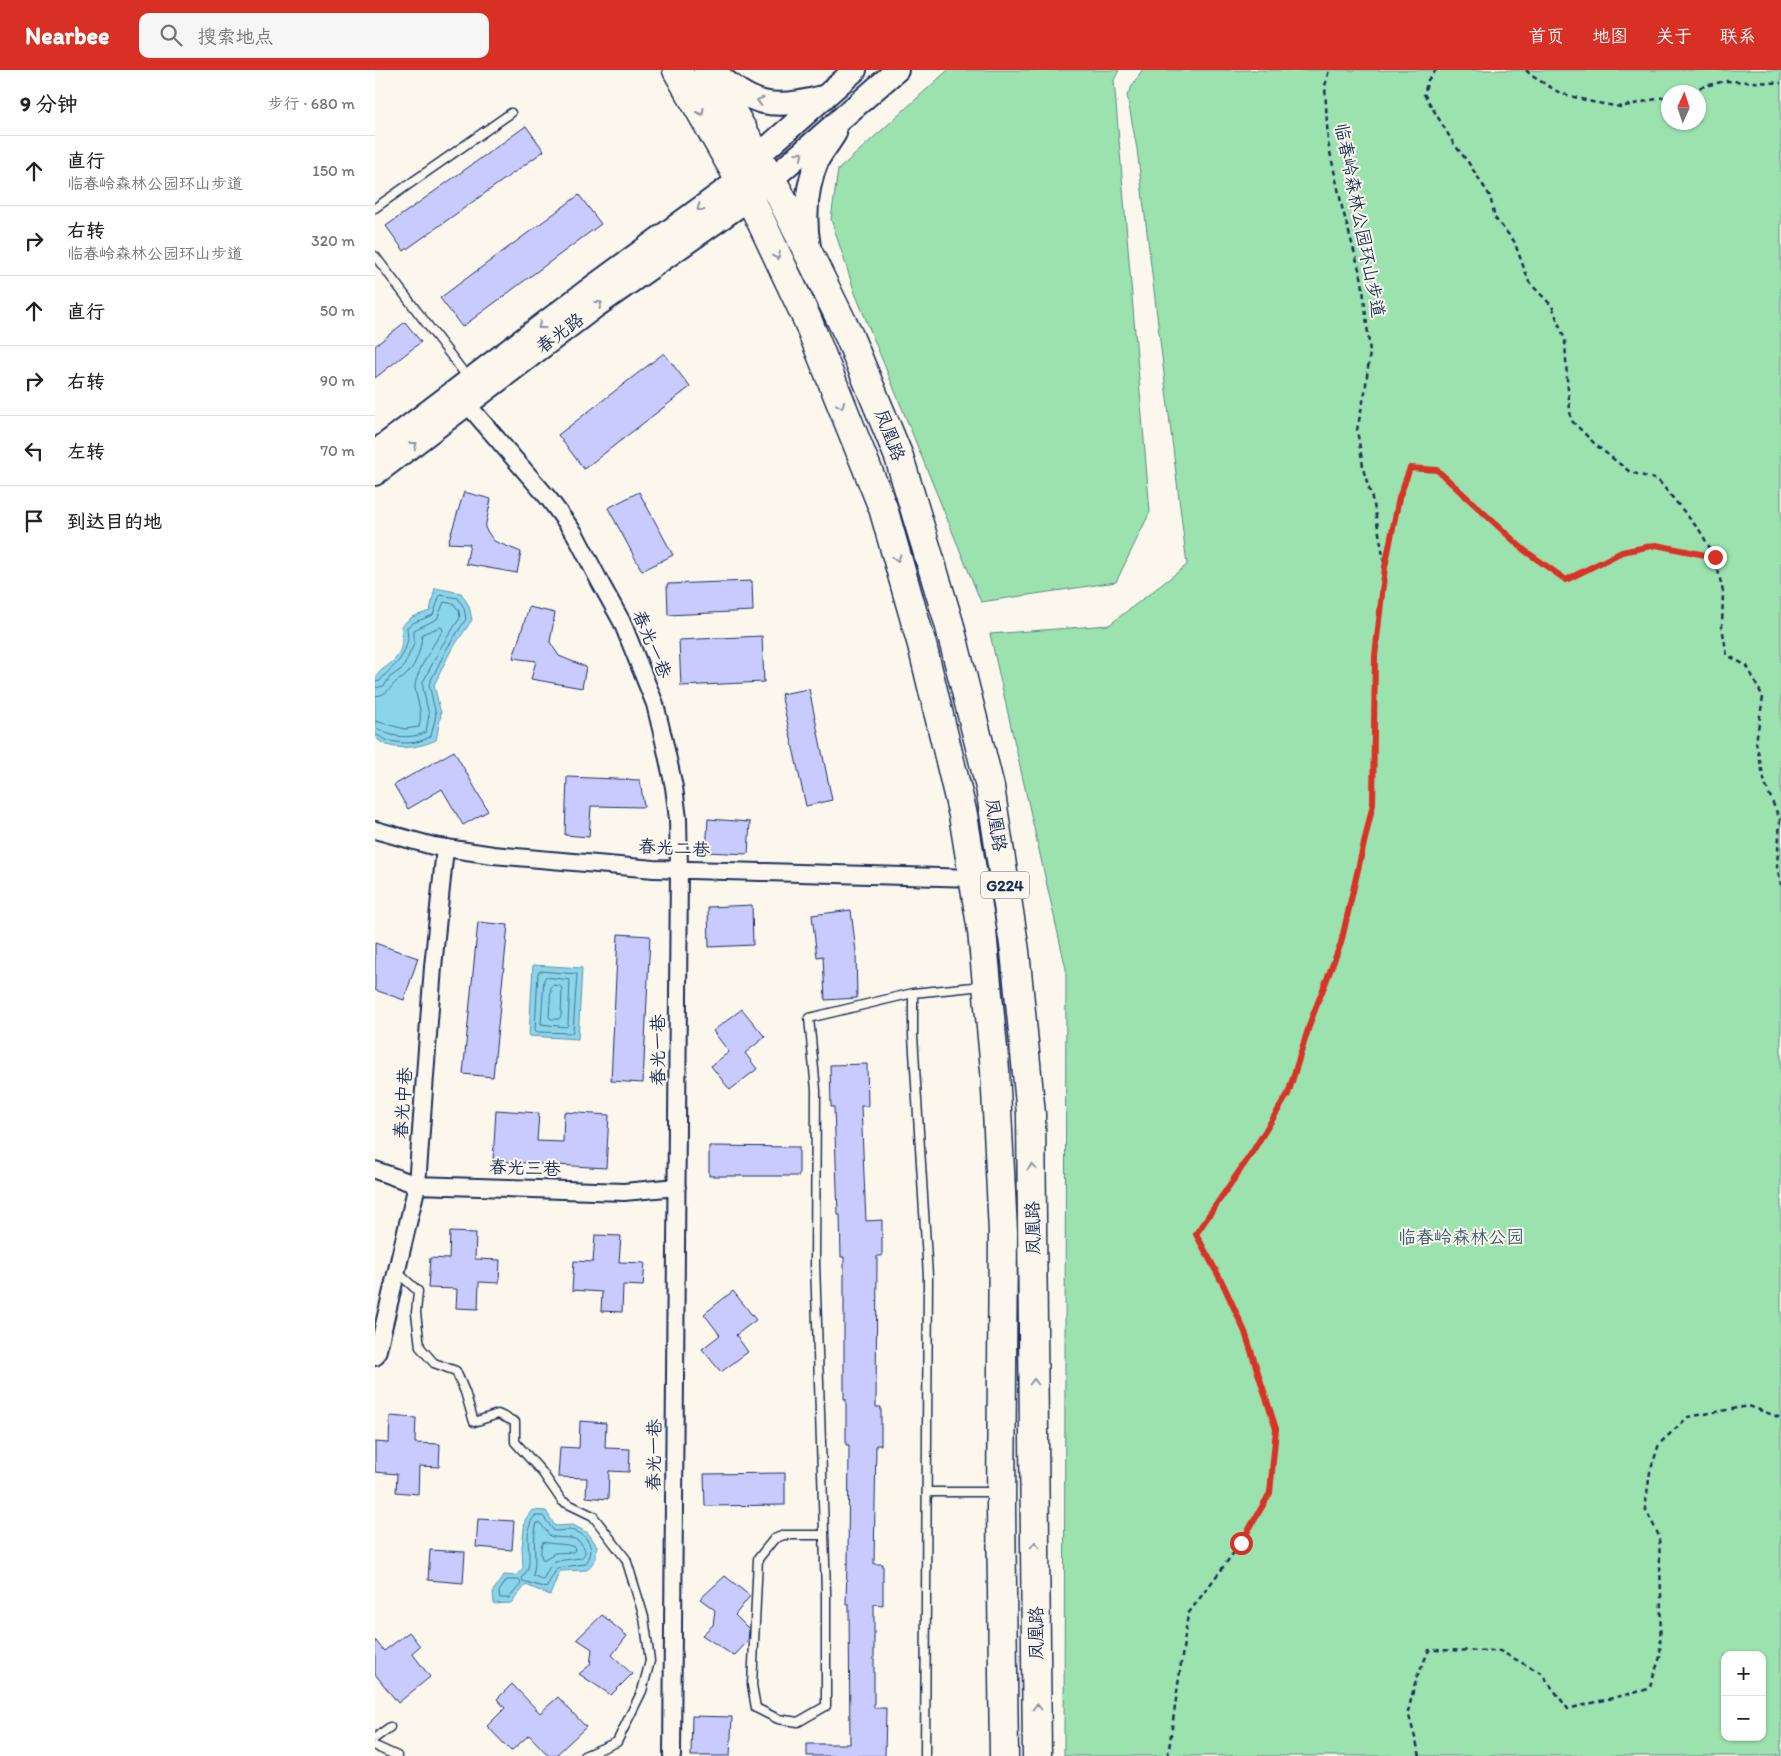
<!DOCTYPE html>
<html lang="zh">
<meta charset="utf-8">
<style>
body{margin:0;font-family:Itim,"LXGW WenKai TC",sans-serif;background:#f6f6f6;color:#222}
.controls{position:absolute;right:15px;bottom:15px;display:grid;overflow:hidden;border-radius:10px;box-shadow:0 1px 4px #0004}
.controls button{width:45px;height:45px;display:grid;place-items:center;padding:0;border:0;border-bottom:1px solid #e0e0e0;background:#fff;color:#222;font:25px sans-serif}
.compass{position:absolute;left:1286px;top:15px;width:45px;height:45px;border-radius:50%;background:#fff;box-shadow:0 1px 4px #0004;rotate:3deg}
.stop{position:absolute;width:15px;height:15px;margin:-11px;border:4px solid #d93025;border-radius:50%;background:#fff}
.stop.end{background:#d93025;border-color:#fff;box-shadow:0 1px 5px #0008}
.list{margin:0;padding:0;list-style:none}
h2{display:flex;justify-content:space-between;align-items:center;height:65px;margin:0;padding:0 20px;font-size:21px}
h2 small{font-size:16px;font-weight:400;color:#767676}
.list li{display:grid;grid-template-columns:32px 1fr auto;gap:15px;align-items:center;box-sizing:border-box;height:70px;padding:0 20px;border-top:1px solid #e0e0e0}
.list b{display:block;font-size:19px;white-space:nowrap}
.list p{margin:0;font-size:16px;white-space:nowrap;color:#767676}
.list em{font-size:16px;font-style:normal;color:#767676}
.icon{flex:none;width:28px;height:28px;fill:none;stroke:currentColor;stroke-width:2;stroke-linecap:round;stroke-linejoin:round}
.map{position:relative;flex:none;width:1406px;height:1686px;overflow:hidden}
header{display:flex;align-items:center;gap:30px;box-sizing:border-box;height:70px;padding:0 25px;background:#d93025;color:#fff}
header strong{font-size:24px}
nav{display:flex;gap:28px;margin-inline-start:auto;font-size:18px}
.search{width:350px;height:45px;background:#f6f6f6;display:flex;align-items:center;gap:12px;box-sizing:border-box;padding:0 18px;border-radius:10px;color:#767676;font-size:19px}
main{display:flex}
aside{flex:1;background:#fff}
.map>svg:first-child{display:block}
</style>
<header>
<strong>Nearbee</strong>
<div class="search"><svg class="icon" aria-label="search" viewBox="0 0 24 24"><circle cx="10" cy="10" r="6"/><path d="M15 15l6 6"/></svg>搜索地点</div>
<nav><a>首页</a><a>地图</a><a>关于</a><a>联系</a></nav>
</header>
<main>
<aside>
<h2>9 分钟<small>步行 · 680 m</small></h2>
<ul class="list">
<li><svg class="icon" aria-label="ahead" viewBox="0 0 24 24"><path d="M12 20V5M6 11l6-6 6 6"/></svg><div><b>直行</b><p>临春岭森林公园环山步道</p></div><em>150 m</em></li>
<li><svg class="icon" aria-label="right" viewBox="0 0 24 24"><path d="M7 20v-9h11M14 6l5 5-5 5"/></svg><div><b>右转</b><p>临春岭森林公园环山步道</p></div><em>320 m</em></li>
<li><svg class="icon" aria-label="ahead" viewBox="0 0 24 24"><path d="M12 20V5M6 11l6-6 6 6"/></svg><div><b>直行</b></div><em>50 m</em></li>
<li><svg class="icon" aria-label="right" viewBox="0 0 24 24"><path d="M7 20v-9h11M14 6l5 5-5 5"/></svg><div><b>右转</b></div><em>90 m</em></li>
<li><svg class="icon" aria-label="left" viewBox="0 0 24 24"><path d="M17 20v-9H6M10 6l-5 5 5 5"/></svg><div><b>左转</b></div><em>70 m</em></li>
<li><svg class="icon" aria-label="arrive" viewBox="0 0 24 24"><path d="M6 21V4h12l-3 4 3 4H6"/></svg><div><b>到达目的地</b></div></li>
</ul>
</aside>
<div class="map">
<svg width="1406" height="1686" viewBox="0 0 1406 1686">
<rect width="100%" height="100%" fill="#fbf7ec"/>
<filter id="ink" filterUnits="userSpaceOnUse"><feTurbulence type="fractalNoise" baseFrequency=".02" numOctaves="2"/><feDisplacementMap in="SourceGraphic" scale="10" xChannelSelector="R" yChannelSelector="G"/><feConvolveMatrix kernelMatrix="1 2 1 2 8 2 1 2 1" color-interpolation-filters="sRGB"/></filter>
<g filter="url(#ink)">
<path fill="#9be2af" stroke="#5b8886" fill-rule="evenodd" d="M573 0H744L739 10 775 442 741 512 606 532 480 223 456 149 463 100Z
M767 0H1406V1686H689L691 899 615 564 734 555 812 495 762 79 752 25ZM1324 22V52H1294V22ZM1350 1585H1387V1667H1350Z"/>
<path fill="#8ad5ea" stroke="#5e93b2" d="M60 518 86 523 94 536 97 550 75 582 59 615 66 644 61 670C44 678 14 683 0 667 0 651 0 629 0 612 2 600 10 599 17 592 28 583 28 568 26 556L37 547 55 541Z
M158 895 207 898 203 969 154 966Z
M157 1440 171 1441 180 1456 198 1455 213 1463 222 1476 221 1489 212 1500 185 1501 175 1525 151 1515 136 1533 119 1534 118 1521 129 1505 141 1506 148 1498 147 1477 150 1450Z"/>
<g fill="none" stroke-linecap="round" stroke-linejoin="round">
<path stroke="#477196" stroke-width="1" d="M0 612 5 611C16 596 27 594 32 573 34 568 32 562 32 557L40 552 58 545 65 525 83 528 89 538 91 549 71 580 54 614 61 645 56 666C42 675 27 674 11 670 6 668 5 665 0 665
M0 618 9 616 15 607 28 598 39 574V560L62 549 69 532 79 534 84 541 85 548 66 577 48 612V618L54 645 51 662C41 668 22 668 11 663 6 661 5 659 0 658
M0 626C13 625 14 618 22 611 25 609 29 608 32 604 42 594 46 578 47 564L65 557 67 558 68 560C60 572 39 605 40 618 42 632 48 641 44 657L30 659 0 651
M166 901 202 904 198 961 197 963 162 962 160 960 163 903Z
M171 907 195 910 193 955 191 957 166 954 169 910Z
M178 915 185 916 187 918 186 947 183 949H176L174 947 176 917Z
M160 1446H168L179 1461C184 1461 189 1460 195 1460 212 1462 223 1480 210 1494L182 1498 171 1518 148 1511 147 1509C148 1505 152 1502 153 1498 157 1482 147 1460 160 1446Z
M162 1453H165L175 1466C187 1470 202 1463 209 1478 211 1482 210 1485 206 1488L180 1491 175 1496 168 1510 158 1505C163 1488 156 1469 162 1453Z
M168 1472C178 1475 191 1473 199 1477L200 1480 198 1482 180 1483 168 1490C165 1486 165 1476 168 1472Z
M132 1510H144L146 1514 134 1528H125L124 1522Z"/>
</g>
<path fill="#c9cbfe" stroke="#1b2f5e" d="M151 56 169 81 29 181 11 156Z
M204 125 226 154 87 257 65 228Z
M30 252 46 272 0 308V276Z
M289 283 315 317 209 399 183 365Z
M89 422 116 429 110 458 119 471 146 482 142 503 91 494 95 474 73 473Z
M264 422 298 485 267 501 233 438Z
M377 511 378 541 293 545 292 514Z
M154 537 180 543 175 572 184 586 211 597 207 618 156 609 161 591 138 588Z
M387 566 389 612 306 616 304 570Z
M434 619 457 730 431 736 406 624Z
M79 681 113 741 88 755 67 719 33 739 19 715Z
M192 707 265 710 269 737 216 736 214 767 190 765Z
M333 749 375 752 373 784 331 782Z
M377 835 378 875 334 877 333 837Z
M476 840 481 882 482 928 450 930 448 886 442 887 437 845Z
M103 852 133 855 118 1007 88 1004Z
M243 864 275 866 268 1013 236 1011Z
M0 873 43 888 29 930 0 920Z
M367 939 390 967 370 983 382 999 355 1020 336 996 354 982 338 961Z
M492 994 493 1036H486L491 1151 507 1150V1186H502L501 1337H506V1375H501L499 1494H508V1535L499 1534V1638H511L510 1686H432V1674H475L474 1534H471L472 1493 473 1494 474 1375H471V1329H469V1187H466L465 1145H463L459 1037H456L455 995Z
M121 1040 164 1043 162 1071 188 1072 189 1042 234 1045 231 1098 118 1091Z
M334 1076 424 1077V1106H334Z
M75 1162 101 1163 100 1189 125 1190 124 1213 104 1212 103 1239 81 1238 82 1219 53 1218 55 1188 74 1189Z
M220 1165 246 1166 244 1192 270 1193 268 1216 248 1215 247 1242 226 1241 227 1222 197 1220 199 1191 218 1192Z
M358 1221 381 1250 361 1265 373 1282 346 1302 327 1279 345 1265 329 1244Z
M15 1346 41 1348 40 1373 65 1374 64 1397 44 1396 43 1424 21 1422 22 1404 0 1402V1372L14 1373Z
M205 1351 231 1353 230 1378 255 1379 254 1402 234 1401 233 1429 211 1427 212 1408 183 1407 185 1377 204 1378Z
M410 1403V1435L330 1436 329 1404Z
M103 1449 139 1451 137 1480 101 1477Z
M55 1480 90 1482 88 1513 53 1510Z
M350 1506 375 1526 360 1545 374 1559 373 1571 359 1586 327 1565 338 1555 340 1540 325 1529Z
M227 1545 252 1566 237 1585 257 1604 236 1625 204 1604 215 1595 217 1579 202 1569Z
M34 1562 45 1576 37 1583 55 1607 23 1633 0 1604V1570L9 1581Z
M137 1614 165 1643 183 1627 211 1657 180 1686H174L154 1665 136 1681 112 1656 130 1638 122 1629Z
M317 1646 357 1647 355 1686H316Z"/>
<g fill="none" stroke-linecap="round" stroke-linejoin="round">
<g stroke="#1b2f5e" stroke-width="11">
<path id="lane" d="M0 138 136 43
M0 186 93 308
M22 1202 43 1221 41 1243 45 1277 59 1293 81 1301 90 1322 99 1352 123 1344 140 1352V1372L167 1402 187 1431 218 1446 251 1489 269 1547 275 1591 267 1621 242 1672 209 1686
M552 1422H622
M449 1465H409L399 1469 383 1489 377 1615 381 1638 403 1649 423 1652 451 1636V1522L440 1193 441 1020 434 948 538 923
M0 1668 15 1657
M0 1676 22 1686
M550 1686 553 1206 538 966V923L608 916"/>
</g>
<g stroke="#1b2f5e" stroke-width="20">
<path id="street" d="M92 334 174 429 200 464 226 514 247 552 280 634 289 671 299 717 303 749 304 799 297 1686
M0 760 58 776 118 785 279 799 599 808
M0 1100 42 1115 249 1122 302 1117
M0 1287 3 1280 42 1115 58 897 70 778"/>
</g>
<g stroke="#1b2f5e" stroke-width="26">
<path id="secondary" d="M338 0C375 35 397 41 447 27
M434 177C429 148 431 117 443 89 448 80 455 72 460 63
M0 382 212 221 364 110 383 86 480 0
M0 404 221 236 375 128 522 0"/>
</g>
<g stroke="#1b2f5e" stroke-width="31">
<path id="highway" d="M302 0 375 128 432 249 508 438 547 575 588 745 607 861 620 1000 628 1162 626 1436 629 1686
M333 0 404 123 474 266 524 387 574 553 615 717 640 881 656 1044 662 1686"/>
</g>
<path stroke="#1b2f5e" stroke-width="2.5" stroke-dasharray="5 4" stroke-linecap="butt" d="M1061 0 1053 10 1049 24 1079 74 1093 92 1115 126 1120 148 1139 171 1154 212 1177 236 1190 270 1192 309 1196 350 1222 376 1255 402 1283 410 1325 461 1340 487 1348 522 1347 557 1352 585 1372 596 1388 627 1381 672 1390 714 1405 750 1402 796 1406 815
M1151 0 1157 6 1185 23 1217 32 1246 37 1294 26
M1307 22 1350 11 1406 13
M1010 496 1025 428 1035 399 1063 400 1149 480 1191 510 1247 482 1281 475 1340 487
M793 1686 813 1544 866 1473 895 1423 901 1359 870 1262 848 1214 821 1164 877 1084 913 1024 936 950 966 873 998 734 1000 586 1010 497 999 435 989 402 982 360 990 322 995 282 987 210 967 137 953 73 950 16 954 0
M1045 1686 1033 1642 1041 1609 1054 1580 1125 1581 1166 1603 1193 1639 1274 1619 1285 1587 1286 1524 1284 1466 1270 1438 1275 1402 1284 1374 1313 1347 1374 1336 1406 1348"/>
<use href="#lane" stroke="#fbf7ec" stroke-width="8"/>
<use href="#street" stroke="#fbf7ec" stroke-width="16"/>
<use href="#secondary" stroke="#fbf7ec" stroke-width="22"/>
<use href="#highway" stroke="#fbf7ec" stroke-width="28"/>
</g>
<defs><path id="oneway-chevron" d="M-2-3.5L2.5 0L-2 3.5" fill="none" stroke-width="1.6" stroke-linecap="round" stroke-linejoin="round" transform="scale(1.25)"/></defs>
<g stroke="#8b93a5">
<use href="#oneway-chevron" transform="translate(385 31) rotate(-165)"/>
<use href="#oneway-chevron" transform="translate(326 42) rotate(60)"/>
<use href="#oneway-chevron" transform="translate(425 85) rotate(-40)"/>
<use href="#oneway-chevron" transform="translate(325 138) rotate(144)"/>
<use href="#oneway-chevron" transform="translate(402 186) rotate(65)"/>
<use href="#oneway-chevron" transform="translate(224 234) rotate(-36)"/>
<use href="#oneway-chevron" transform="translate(166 256) rotate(143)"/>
<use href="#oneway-chevron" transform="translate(466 335) rotate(68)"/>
<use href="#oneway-chevron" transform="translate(39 375) rotate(-38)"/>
<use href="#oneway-chevron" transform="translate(522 488) rotate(74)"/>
<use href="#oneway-chevron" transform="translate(657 1097) rotate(-91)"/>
<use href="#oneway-chevron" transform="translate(659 1312) rotate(-90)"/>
<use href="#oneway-chevron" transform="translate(660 1475) rotate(-90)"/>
<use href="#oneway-chevron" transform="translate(662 1637) rotate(-90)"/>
</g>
</g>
<g fill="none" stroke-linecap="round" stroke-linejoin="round" filter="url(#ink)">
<path stroke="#d93025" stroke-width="6" d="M866 1473 895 1423 901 1359 870 1262 848 1214 821 1164 876 1084 913 1024 936 950 966 873 998 734 1000 586 1010 497 1024 428 1035 398 1062 400 1149 480 1191 510 1247 482 1281 475 1340 487"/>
</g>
<g text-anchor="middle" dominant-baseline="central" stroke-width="4" stroke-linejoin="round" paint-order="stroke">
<rect fill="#fbf7ec" stroke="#5e6b89" stroke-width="1" x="606" y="801.5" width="48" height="27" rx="4"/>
<g font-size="16" font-weight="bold" fill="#1b2f5e">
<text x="630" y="815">G224</text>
</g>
<g font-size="18" fill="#1b2f5e" stroke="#fbf7ec">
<text transform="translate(985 150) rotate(79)">临春岭森林公园环山步道</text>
<text transform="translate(185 263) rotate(-37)">春光路</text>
<text transform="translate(515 365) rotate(69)">凤凰路</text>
<text transform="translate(277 574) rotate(67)">春光一巷</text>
<text transform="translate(621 755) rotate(81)">凤凰路</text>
<text transform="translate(299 778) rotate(3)">春光二巷</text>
<text transform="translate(283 980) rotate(-90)">春光一巷</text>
<text transform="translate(28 1033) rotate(-86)">春光中巷</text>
<text transform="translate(150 1098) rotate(2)">春光三巷</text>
<text transform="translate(658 1158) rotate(-91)">凤凰路</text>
<text transform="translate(279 1385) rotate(-89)">春光一巷</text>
<text transform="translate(661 1563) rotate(-90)">凤凰路</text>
</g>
<g font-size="18" fill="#3b5c72" stroke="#fbf7ec">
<text x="1086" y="1167">临春岭森林公园</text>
</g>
</g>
</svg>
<div class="controls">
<button>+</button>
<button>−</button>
</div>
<svg class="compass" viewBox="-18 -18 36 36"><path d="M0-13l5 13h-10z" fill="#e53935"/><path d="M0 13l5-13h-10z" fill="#767676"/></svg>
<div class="stop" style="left:866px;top:1473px"></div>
<div class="stop end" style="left:1340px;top:487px"></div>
</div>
</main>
